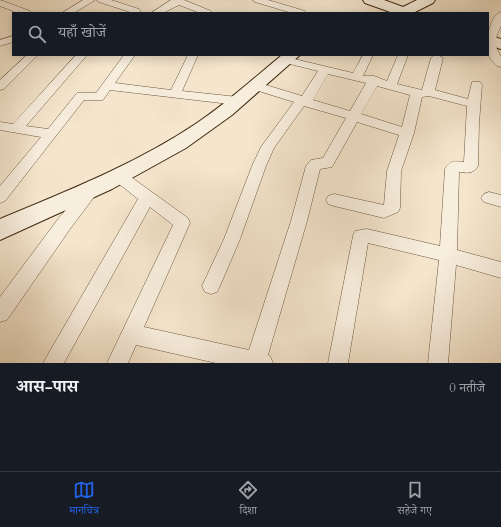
<!DOCTYPE html>
<html lang="hi">
<meta charset="utf-8">
<style>
body{margin:0;font-family:Cardo,"Noto Serif Devanagari",serif;background:#242831;color:#f1f3f6}
.list{margin:0;padding:0;list-style:none}
h2{display:flex;justify-content:space-between;align-items:center;height:52px;margin:0;padding:0 16px;font-size:17px}
h2 small{font-size:13px;font-weight:400;color:#9ea1a6}
.icon{flex:none;width:22px;height:22px;fill:none;stroke:currentColor;stroke-width:2;stroke-linecap:round;stroke-linejoin:round}
.map{position:relative;flex:none;width:501px;height:363px;overflow:hidden}
.search{position:absolute;background:#171b24;box-shadow:0 2px 10px #0003;left:12px;right:12px;top:12px;height:44px;display:flex;align-items:center;gap:10px;box-sizing:border-box;padding:0 14px;border-radius:0px;color:#9ea1a6;font-size:15px}
.sheet{height:108px;background:#171b24}
nav{display:flex;justify-content:space-around;align-items:center;box-sizing:border-box;height:56px;border-top:1px solid #363941;background:#171b24;font-size:11px;color:#9ea1a6}
nav a{display:grid;justify-items:center;gap:2px}
nav .on{color:#2563eb}
.map>svg:first-child{display:block}
</style>
<div class="map">
<svg width="501" height="363" viewBox="0 0 501 363">
<rect width="100%" height="100%" fill="#f4e5cc"/>
<filter id="stains"><feTurbulence type="fractalNoise" baseFrequency=".005" numOctaves="4"/><feColorMatrix values="0 0 0 0 .2 0 0 0 0 .09 0 0 0 0 .02 0 0 0 .5 -.17"/></filter>
<radialGradient id="worn" r=".72"><stop offset=".6" stop-color="#630" stop-opacity="0"/><stop offset="1" stop-color="#630" stop-opacity=".3"/></radialGradient>
<g fill="none" stroke-linecap="round" stroke-linejoin="round">
<g stroke="#6c583e" stroke-width="1">
<path id="street" d="M0 0 30 11 32 13H18L0 6Z
M83 0H95L74 13H62Z
M97 0H111L139 9 141 11 139 13H133L99 2Z
M171 0H184L211 11 213 13H200L179 5 163 13H151Z
M253 0H268L305 11 307 13H292L255 2Z
M501 12V26L497 35 495 45 501 57V67L497 66C494 63 489 58 488 53 486 43 489 15 501 12Z
M13 36V42L0 46V40Z
M27 55H38L4 89 0 90V80Z
M76 55H87L26 126 48 129 77 93H96L124 55H135L115 83 171 90 188 55H198L182 91 238 97 242 98 244 101 242 104 238 105 110 90 103 100H84L5 201 0 203V186L41 137 0 130V122L13 124Z
M363 55H373L363 76H374L387 81 398 55H408L397 84 422 90 431 58 433 56 438 55 443 58 435 90 468 99 472 82H480L482 85 479 123 478 166C473 174 468 173 459 172L457 250 501 262V278L456 265 448 363H428L439 260 368 243 348 363H328L353 236 355 231 367 229 440 246 445 169C450 160 455 161 464 162L467 106 429 96 422 97 414 133 401 171 400 208 398 212 384 218 334 206 328 204 326 200 328 196 334 194 384 205 387 171 399 135 357 122 332 167 320 169 307 221 268 355 270 356 273 363H216L136 345 128 363H107L173 225 150 207 64 363H43L138 199 114 180 112 176 114 172 119 170 124 172 188 218 190 223 144 327 249 350 291 221 306 166 311 160 323 158 346 118 304 106 274 148 266 166 240 239 220 286 217 292 211 294 205 292 202 286 224 239 252 166 261 147 294 102 252 89 250 86 252 83 256 82 302 96 318 71 282 62 280 60 282 58 286 57 353 73ZM328 74 366 83 350 111 313 100ZM377 86 410 95 402 127 361 114Z
M92 183 97 185 100 189 70 229 7 320 0 322V297L58 219 87 185Z
M489 192 501 195V207L484 202 481 198 484 194Z"/>
</g>
<g stroke="#3e290e" stroke-width="2">
<path id="secondary" d="M363 0H384L403 7 417 0H435L433 3 413 13H393L365 3Z
M488 35 501 39V49L488 45Z
M282 55H300L232 115 186 148 112 189 0 240V219C67 191 136 164 197 123 227 103 254 78 282 55Z"/>
</g>
<use href="#street" fill="#f8eede" fill-rule="evenodd"/>
<use href="#secondary" fill="#f8eede" fill-rule="evenodd"/>
</g>
<rect width="100%" height="100%" filter="url(#stains)"/>
<rect width="100%" height="100%" fill="url(#worn)"/>
</svg>
<div class="search"><svg class="icon" aria-label="search" viewBox="0 0 24 24"><circle cx="10" cy="10" r="6"/><path d="M15 15l6 6"/></svg>यहाँ खोजें</div>
</div>
<section class="sheet">
<h2>आस-पास<small>0 नतीजे</small></h2>
<ul class="list">
</ul>
</section>
<nav>
<a class="on"><svg class="icon" aria-label="map" viewBox="0 0 24 24"><path d="M3 6l6-2 6 2 6-2v14l-6 2-6-2-6 2zM9 4v14M15 6v14"/></svg>मानचित्र</a>
<a><svg class="icon" aria-label="directions" viewBox="0 0 24 24"><path d="M12 3l9 9-9 9-9-9zM9 14v-3h6M13 9l2 2-2 2"/></svg>दिशा</a>
<a><svg class="icon" aria-label="saved" viewBox="0 0 24 24"><path d="M7 4h10v16l-5-4-5 4z"/></svg>सहेजे गए</a>
</nav>
